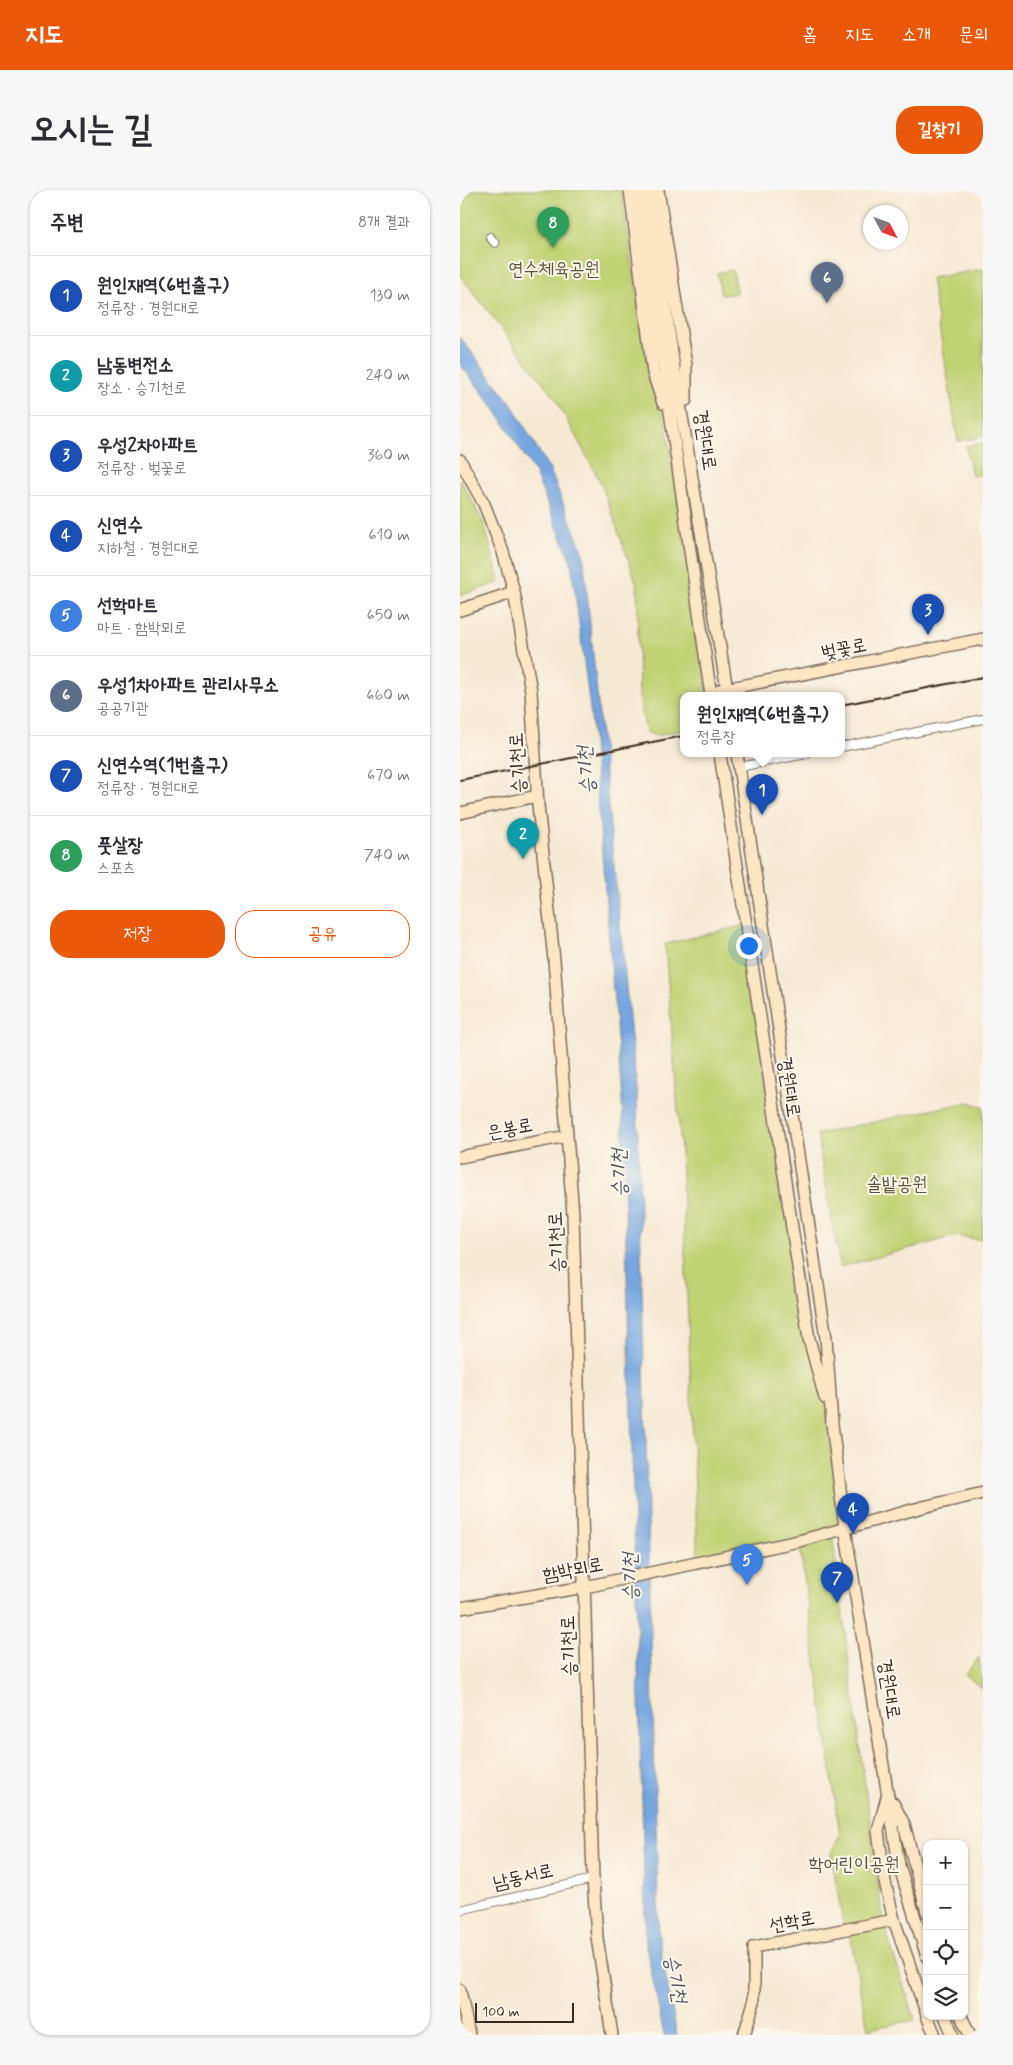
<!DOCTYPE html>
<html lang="ko">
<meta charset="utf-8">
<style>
body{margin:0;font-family:Mynerve,"Poor Story",sans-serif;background:#f7f7f7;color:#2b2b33}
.controls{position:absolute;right:15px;bottom:15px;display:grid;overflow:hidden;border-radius:10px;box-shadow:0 1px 4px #0004}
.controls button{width:45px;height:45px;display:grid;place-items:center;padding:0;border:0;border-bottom:1px solid #e1e1e2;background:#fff;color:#2b2b33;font:25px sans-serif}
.compass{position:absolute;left:403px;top:15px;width:45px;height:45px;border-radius:50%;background:#fff;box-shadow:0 1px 4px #0004;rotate:131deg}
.scale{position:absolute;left:15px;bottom:12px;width:99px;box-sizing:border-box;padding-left:5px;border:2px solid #3b2a1e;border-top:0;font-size:14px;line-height:18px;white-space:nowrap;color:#3b2a1e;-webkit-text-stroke:4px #fbf7ec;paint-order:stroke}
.you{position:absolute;left:288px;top:755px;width:18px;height:18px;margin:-12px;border:4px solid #fff;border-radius:50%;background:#1a73e8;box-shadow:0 0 0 8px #1a73e833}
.badge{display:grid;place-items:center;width:32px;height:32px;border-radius:50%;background:#ea580c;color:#fff;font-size:16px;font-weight:700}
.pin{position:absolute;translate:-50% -41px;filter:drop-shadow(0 1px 2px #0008)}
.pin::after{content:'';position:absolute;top:26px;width:18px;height:15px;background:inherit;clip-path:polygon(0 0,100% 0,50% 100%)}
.popup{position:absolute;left:220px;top:502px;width:165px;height:65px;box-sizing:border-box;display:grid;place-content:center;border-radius:10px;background:#fff;filter:drop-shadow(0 1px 4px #0005);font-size:16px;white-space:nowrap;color:#7c7c81}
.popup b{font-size:19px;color:#2b2b33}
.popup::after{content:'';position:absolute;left:50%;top:100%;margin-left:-10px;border:10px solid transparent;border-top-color:#fff}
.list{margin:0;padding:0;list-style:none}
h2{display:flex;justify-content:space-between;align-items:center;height:65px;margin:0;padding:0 20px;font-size:21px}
h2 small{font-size:16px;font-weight:400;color:#7c7c81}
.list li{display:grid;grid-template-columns:32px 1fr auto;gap:15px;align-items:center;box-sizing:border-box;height:80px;padding:0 20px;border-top:1px solid #e1e1e2}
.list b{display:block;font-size:19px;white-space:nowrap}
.list p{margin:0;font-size:16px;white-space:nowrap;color:#7c7c81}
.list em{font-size:16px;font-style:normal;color:#7c7c81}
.actions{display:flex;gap:10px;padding:15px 20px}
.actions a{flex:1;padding:11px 0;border:1px solid #ea580c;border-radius:20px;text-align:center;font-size:18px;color:#ea580c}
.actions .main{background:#ea580c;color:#fff}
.icon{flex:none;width:28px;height:28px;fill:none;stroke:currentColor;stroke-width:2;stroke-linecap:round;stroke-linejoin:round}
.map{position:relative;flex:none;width:523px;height:1845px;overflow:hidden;border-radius:20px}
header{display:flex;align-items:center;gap:30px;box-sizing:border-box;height:70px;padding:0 25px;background:#ea580c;color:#fff}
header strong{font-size:24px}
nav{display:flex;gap:28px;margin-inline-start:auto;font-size:18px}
.intro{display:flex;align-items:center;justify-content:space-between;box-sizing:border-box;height:120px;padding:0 30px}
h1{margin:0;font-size:35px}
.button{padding:12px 22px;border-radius:20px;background:#ea580c;color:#fff;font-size:18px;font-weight:700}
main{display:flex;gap:30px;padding:0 30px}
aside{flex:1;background:#fff;border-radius:20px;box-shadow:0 1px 4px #0004}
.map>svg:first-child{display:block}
</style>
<header>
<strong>지도</strong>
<nav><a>홈</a><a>지도</a><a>소개</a><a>문의</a></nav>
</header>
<div class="intro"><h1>오시는 길</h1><a class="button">길찾기</a></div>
<main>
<aside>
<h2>주변<small>8개 결과</small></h2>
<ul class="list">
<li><span class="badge" style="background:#1a4fb4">1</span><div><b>원인재역(6번출구)</b><p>정류장 · 경원대로</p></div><em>130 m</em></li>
<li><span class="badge" style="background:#0f9aa8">2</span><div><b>남동변전소</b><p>장소 · 승기천로</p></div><em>240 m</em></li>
<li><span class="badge" style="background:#1a4fb4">3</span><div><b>우성2차아파트</b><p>정류장 · 벚꽃로</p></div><em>360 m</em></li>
<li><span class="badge" style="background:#1a4fb4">4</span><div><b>신연수</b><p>지하철 · 경원대로</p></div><em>610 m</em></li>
<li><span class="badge" style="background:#3f7fe0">5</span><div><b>선학마트</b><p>마트 · 함박뫼로</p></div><em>650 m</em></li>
<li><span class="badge" style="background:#5c6f8a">6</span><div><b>우성1차아파트 관리사무소</b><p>공공기관</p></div><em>660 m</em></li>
<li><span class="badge" style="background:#1a4fb4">7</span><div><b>신연수역(1번출구)</b><p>정류장 · 경원대로</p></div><em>670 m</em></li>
<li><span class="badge" style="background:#2e9e5b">8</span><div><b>풋살장</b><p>스포츠</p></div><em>740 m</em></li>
</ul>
<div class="actions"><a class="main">저장</a><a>공유</a></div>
</aside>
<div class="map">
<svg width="523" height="1845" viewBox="0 0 523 1845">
<rect width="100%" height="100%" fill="#fbf7ec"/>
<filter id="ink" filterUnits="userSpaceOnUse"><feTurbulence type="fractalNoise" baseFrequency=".02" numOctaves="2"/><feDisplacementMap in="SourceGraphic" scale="10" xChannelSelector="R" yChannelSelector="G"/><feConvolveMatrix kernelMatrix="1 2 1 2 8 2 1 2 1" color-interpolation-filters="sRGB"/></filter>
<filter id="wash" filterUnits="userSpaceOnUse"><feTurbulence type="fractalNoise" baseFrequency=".0096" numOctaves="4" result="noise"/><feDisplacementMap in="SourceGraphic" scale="20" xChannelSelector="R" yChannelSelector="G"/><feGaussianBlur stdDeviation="1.12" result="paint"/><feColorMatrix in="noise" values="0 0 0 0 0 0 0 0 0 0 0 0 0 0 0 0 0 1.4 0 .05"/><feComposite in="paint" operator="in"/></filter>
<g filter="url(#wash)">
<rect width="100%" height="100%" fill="#f6ead4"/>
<path fill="#c1d275" stroke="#7e7e4a" d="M0 0H161L191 194 206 233 248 506H223V540L196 546 186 542 179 508 177 394 141 293 95 208 0 85Z
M523 79V247L498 251 471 88Z
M273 80 277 103 261 105 257 83Z
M523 253V284L512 286 506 256Z
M0 289 24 334 40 392 0 406Z
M286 735 349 1149 372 1234 385 1338 238 1373 221 961 205 754Z
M508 912 523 917V1050L496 1046 380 1077 357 944Z
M372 1343 423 1733 455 1830 408 1839 389 1739 384 1740 371 1663 380 1645 339 1351Z
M519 1467 522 1498 505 1485Z"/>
<path fill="#76a6e0" stroke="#58687f" d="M0 147 52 215 90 280 123 363 177 907 199 1751 217 1845H204L186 1755 162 910 131 526 111 371 74 281 36 220 0 174Z"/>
</g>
<g filter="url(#ink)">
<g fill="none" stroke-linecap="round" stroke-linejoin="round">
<g stroke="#7c6d5e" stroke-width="10">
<path id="street" d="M30 47 35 53
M381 557 523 529
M279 577 346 564
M0 1720 133 1689"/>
</g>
<g stroke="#7c6d5e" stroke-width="14">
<path id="secondary" d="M170 0 193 183 203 213
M178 0 251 506
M189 0 214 178 268 506
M198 0 226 175V210
M0 270 24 314 43 362 54 402 71 501 78 615 94 770 113 1025 133 1689 137 1747 152 1845
M0 420 54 402
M260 500 523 449
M260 564 349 1149 365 1208
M277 564 366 1148 372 1234 385 1338 439 1675 467 1767
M0 623 77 606
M0 967 107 946
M0 1418 125 1397 339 1351 463 1317 523 1303
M427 1607 418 1641 425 1692 434 1730 467 1825
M433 1613 444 1634 467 1722
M0 1800 9 1845
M467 1826 475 1845
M485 1826 493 1845
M501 1826 510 1845
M284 1845 294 1812V1757L434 1730"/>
</g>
<use href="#street" stroke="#fff" stroke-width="8"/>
<use href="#secondary" stroke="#fce6c4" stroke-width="11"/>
<path stroke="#3b2a1e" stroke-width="2" d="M381 515 523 487
M0 590 223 546"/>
</g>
</g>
<g text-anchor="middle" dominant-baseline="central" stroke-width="4" stroke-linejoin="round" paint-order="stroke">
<g font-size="19" fill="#5c5434" stroke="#fbf7ec">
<text x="94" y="79">연수체육공원</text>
<text x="437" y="994">솔밭공원</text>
<text x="394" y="1674">학어린이공원</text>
</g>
<g font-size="19" fill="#3b2a1e" stroke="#fbf7ec">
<text transform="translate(245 250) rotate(81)">경원대로</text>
<text transform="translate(384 459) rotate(-11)">벚꽃로</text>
<text transform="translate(58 573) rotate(-93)">승기천로</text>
<text transform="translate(329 897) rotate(81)">경원대로</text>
<text transform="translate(50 939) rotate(-11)">은봉로</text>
<text transform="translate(97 1052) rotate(-93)">승기천로</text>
<text transform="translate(113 1380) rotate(-11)">함박뫼로</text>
<text transform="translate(109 1456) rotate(-92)">승기천로</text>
<text transform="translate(429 1499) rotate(81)">경원대로</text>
<text transform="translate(63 1687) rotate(-13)">남동서로</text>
<text transform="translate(332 1732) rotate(-11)">선학로</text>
</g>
<g font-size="20" font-style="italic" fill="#505562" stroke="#fbf7ec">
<text transform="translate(127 580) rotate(-95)">승기천</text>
<text transform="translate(160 983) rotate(-91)">승기천</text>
<text transform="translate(171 1387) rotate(-91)">승기천</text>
<text transform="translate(215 1789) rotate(79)">승기천</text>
</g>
</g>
</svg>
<div class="controls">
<button>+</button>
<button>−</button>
<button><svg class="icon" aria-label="locate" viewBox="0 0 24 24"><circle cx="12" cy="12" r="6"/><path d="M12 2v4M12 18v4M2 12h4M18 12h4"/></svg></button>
<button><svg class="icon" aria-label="layers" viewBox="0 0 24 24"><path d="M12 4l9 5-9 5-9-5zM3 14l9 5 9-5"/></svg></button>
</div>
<svg class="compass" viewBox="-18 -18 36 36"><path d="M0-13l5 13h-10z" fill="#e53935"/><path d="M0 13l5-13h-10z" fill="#7c7c81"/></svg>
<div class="scale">100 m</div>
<div class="you"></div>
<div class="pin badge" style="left:302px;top:625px;background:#1a4fb4">1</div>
<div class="popup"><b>원인재역(6번출구)</b>정류장</div>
<div class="pin badge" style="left:63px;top:669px;background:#0f9aa8">2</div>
<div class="pin badge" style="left:468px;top:445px;background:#1a4fb4">3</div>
<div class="pin badge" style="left:393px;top:1344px;background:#1a4fb4">4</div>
<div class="pin badge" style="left:287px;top:1395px;background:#3f7fe0">5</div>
<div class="pin badge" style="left:367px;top:113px;background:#5c6f8a">6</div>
<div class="pin badge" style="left:377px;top:1413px;background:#1a4fb4">7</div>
<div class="pin badge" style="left:93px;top:58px;background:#2e9e5b">8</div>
</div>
</main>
